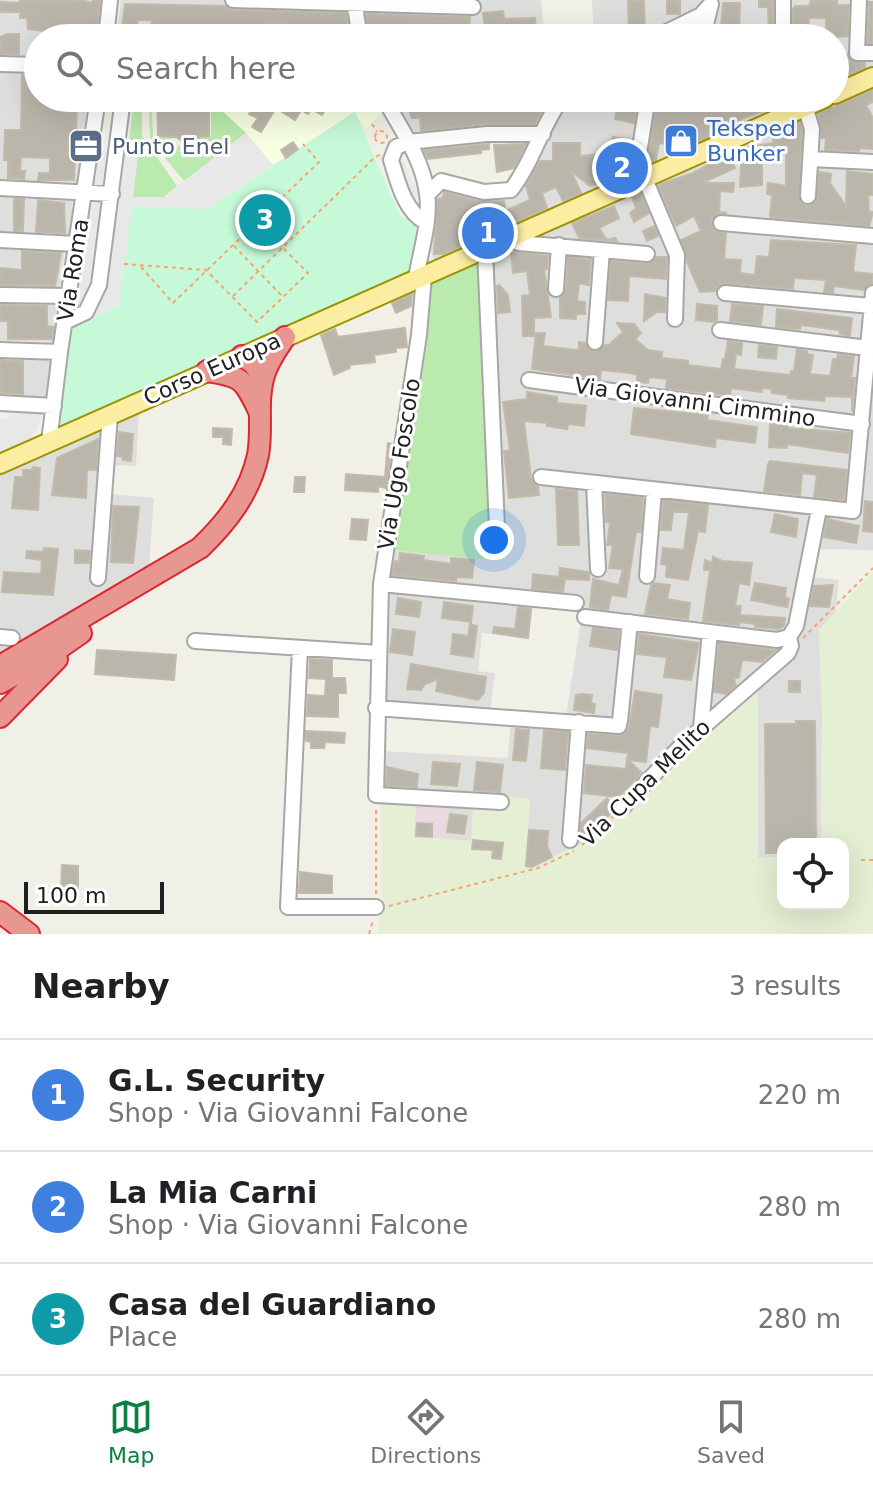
<!DOCTYPE html>
<meta charset="utf-8">
<style>
body{margin:0;font-family:"DejaVu Sans",sans-serif;background:#f2f2f2;color:#202124}
.controls{position:absolute;right:24px;bottom:24px;display:grid;overflow:hidden;border-radius:16px;box-shadow:0 8px 32px #0002}
.controls button{width:72px;height:72px;display:grid;place-items:center;padding:0;border:0;border-bottom:2px solid #e0e0e0;background:#fff;color:#202124;font:40px sans-serif}
.scale{position:absolute;left:24px;bottom:20px;width:140px;box-sizing:border-box;padding-left:8px;border:4px solid #202020;border-top:0;font-size:22px;line-height:28px;white-space:nowrap;color:#202020;-webkit-text-stroke:6px #fff;paint-order:stroke}
.you{position:absolute;left:494px;top:540px;width:28px;height:28px;margin:-20px;border:6px solid #fff;border-radius:50%;background:#1a73e8;box-shadow:0 0 0 12px #1a73e833}
.badge{display:grid;place-items:center;width:52px;height:52px;border-radius:50%;background:#0b8043;color:#fff;font-size:26px;font-weight:700}
.pin{position:absolute;translate:-50% -50%;border:4px solid #fff;box-shadow:0 2px 8px #0006}
.list{margin:0;padding:0;list-style:none}
h2{display:flex;justify-content:space-between;align-items:center;height:104px;margin:0;padding:0 32px;font-size:34px}
h2 small{font-size:26px;font-weight:400;color:#757577}
.list li{display:grid;grid-template-columns:52px 1fr auto;gap:24px;align-items:center;box-sizing:border-box;height:112px;padding:0 32px;border-top:2px solid #e0e0e0}
.list b{display:block;font-size:30px;white-space:nowrap}
.list p{margin:0;font-size:26px;white-space:nowrap;color:#757577}
.list em{font-size:26px;font-style:normal;color:#757577}
.icon{flex:none;width:44px;height:44px;fill:none;stroke:currentColor;stroke-width:2;stroke-linecap:round;stroke-linejoin:round}
.map{position:relative;flex:none;width:873px;height:934px;overflow:hidden}
.search{position:absolute;background:#fff;box-shadow:0 8px 32px #0002;left:24px;right:24px;top:24px;height:88px;display:flex;align-items:center;gap:20px;box-sizing:border-box;padding:0 28px;border-radius:44px;color:#757577;font-size:30px}
.sheet{height:440px;background:#fff}
nav{display:flex;justify-content:space-around;align-items:center;box-sizing:border-box;height:112px;border-top:2px solid #e0e0e0;background:#fff;font-size:22px;color:#757577}
nav a{display:grid;justify-items:center;gap:4px}
nav .on{color:#0b8043}
.map>svg:first-child{display:block}
</style>
<div class="map">
<svg width="873" height="934" viewBox="0 0 873 934">
<rect width="100%" height="100%" fill="#f1f0e7"/>
<path fill="#dededd" d="M0 0H106L100 38H38V62L0 61Z
M121 0H350L356 38H116Z
M361 0H541L544 38H364Z
M592 0H703L694 15 642 38H594Z
M714 0H873V67L835 84V38H667Z
M0 72 38 73V98H88L77 183 0 181Z
M873 85V550L819 549 814 577 839 580 836 611 819 630 822 716 821 844H783V857L758 858V685L600 834 574 847 525 869 530 800 503 810 471 841 443 839 445 805 381 799 382 751 508 758 511 713 566 716 582 613 533 606 528 637 482 633 478 671 495 673 490 713 383 705 384 620 391 550 490 559 481 263 508 249V244Z
M390 98H543L545 119 540 129 412 137Z
M567 98H804L556 207 439 262H435L431 253 435 197 446 187 501 196Z
M0 191 73 194 71 238 0 235Z
M0 246 65 249 59 291 0 289Z
M0 301 61 303 57 342 0 341Z
M0 354 52 356 47 397 0 396Z
M139 412 136 466 114 465 112 494 154 498 149 566 3 650 0 657V473Z"/>
<path fill="#ead9e2" d="M416 803 446 805 443 839 414 836Z"/>
<path fill="#f7ffe2" d="M223 98H375L383 112 366 129 354 112 273 165 246 133 219 108Z"/>
<path fill="#e5efd3" d="M873 572V934H378L382 898 381 799 416 803 414 836 471 841 473 808 503 810 504 796 530 799 525 868 531 867 600 834 655 775 758 684V858L783 857V904H843V844H821L822 716 819 630Z"/>
<path fill="#bbeaae" d="M133 107 142 109V136L177 186 164 197H133L138 155 128 152Z
M219 108 246 133 184 181 165 158 180 144V152L200 151V138L211 135V111Z
M149 112H152L153 137H173L160 151 150 137Z
M481 263 490 560 391 550 431 283Z"/>
<path fill="#c5f9d8" d="M355 112 400 216 417 221 410 275 55 433 72 327 119 306 132 205 207 209Z"/>
<path fill="#e8e8e8" d="M246 133 273 165 207 209 132 206 119 306 72 327H65L95 149 138 154 133 197H164Z
M398 149 396 155 402 158 412 184 420 188 414 208 400 199 379 157Z
M10 412 42 413 38 428 27 443 0 454V419H9Z"/>
<path fill="#bbb6ac" stroke="#c3bba9" stroke-width="2" d="M20 0H80L92 3 93 0H100L96 38 45 37V31L28 29 27 18H20V12H0V2L20 3Z
M628 0H644L645 33 629 34Z
M667 0H680V14H667Z
M759 0H773V38H762V31H769L768 7H759Z
M811 0H837V5H849L848 36 826 38V18H809L808 38H793V9L795 6H809Z
M869 2H873V43H867Z
M723 3H740L739 38H677L695 29 702 37 712 35 716 26 721 27Z
M125 4 225 6 233 10 346 13 350 38H343L342 31 329 30 328 38H285L286 23 267 24V38H255V30L194 29 195 38H150L152 20H138L136 30 122 29Z
M503 11 504 19 535 18 537 38H486L483 13Z
M366 14 470 17 469 33 422 29 369 30Z
M7 34H19V54H0V37Z
M835 54H847L853 62 865 63V68L847 76V65H835Z
M22 75H38V98H80V106H77L74 180H38L39 173H50V158L21 157 20 171H25L24 179 8 178V160H4L5 130H21Z
M873 90V102L866 105 873 118V149L859 148V151L825 150 826 138H821L818 114Z
M157 98H209V136L199 137 200 150H183V142L176 137 158 136Z
M258 98H341L326 108 322 115 311 109 308 114 301 110 295 120 276 108 261 132 252 127 258 118 249 114Z
M408 98H461V104L514 101V105L544 104V107L535 124H486L421 131 420 118H412L410 114Z
M619 98 637 102 634 123 615 119Z
M658 98H708L706 112 724 108 723 98H772V108L741 119 742 122 685 147 659 143 656 160 647 164Z
M800 122 802 130 800 201 807 206 816 202 819 172 827 173 831 174 830 183 846 206 847 171 873 174V195H868L869 212H873L869 226 770 217 772 195 767 194 768 183 786 186V153L762 151V185L740 187 742 148 773 143V134Z
M613 137 631 140 626 172 608 169 610 179 590 186 571 171 581 193 563 201 556 187 542 193 547 208 443 254H434L437 199 443 198 444 192 482 202 504 201 505 211 530 200 526 186 540 161H553V143H580V156L611 153Z
M293 142 298 149 286 158 281 150Z
M489 144V149L481 150V153L428 159 424 150Z
M526 144 514 168 497 172 494 145Z
M728 154 735 168 702 183H734L733 192 720 191 719 212 727 213 716 214 711 221 715 231 726 233 724 259 741 260 740 273 755 275 757 256 769 257 771 240 856 245 853 272 873 274V283L864 290 834 286 833 293 824 292 826 280 794 278 793 289 726 283 720 284 715 291 700 292 687 262 681 240 701 231 694 216 676 226 658 185 693 173Z
M640 193 649 213 634 222 630 213 636 208 632 197Z
M14 199H24L23 231H14Z
M38 200 64 203 65 233 36 232Z
M614 206 619 218 599 228 607 240 615 238 617 241 579 238 572 223Z
M654 226 658 236 647 241 643 231Z
M22 251 61 253 55 286 0 285V268L22 270Z
M516 252 548 256 547 269H544L551 317 534 318V336H523L522 296 530 295 527 271 513 273 511 253Z
M568 257 591 259 589 285 579 283 577 301 585 302V314H576V319L560 318V298L566 290Z
M656 257H667L666 279 629 276 628 301 608 300 611 261 647 264Z
M499 285 508 295 510 312 498 313 497 286Z
M412 294 411 306 396 313 392 303Z
M645 294 666 298 665 312H657L644 321Z
M697 304 717 306V320L714 322 696 320Z
M732 304 763 306 761 325 730 321Z
M0 305 47 306V326L54 327 52 339H8V321H0Z
M777 309 852 318 850 336 840 334 839 330 801 325 800 329 776 327Z
M617 323 634 324 641 333 635 339 648 350 662 352V358L688 361V365L721 369 723 359H725L728 341 742 343 741 355 736 354 734 369 790 375 791 371H794L797 349 807 351V354L813 355 810 374 830 376 833 359H837L838 354 854 356 851 378H855L852 412V397L825 396 824 401 788 398V395L772 393V389L762 388V392L731 388 730 396 666 388 667 379 649 377 648 383 637 382V375L630 373 601 370 600 379 532 369 536 333H545L543 346 575 350 579 349V342L585 343 589 350 595 352 604 345H609L623 332Z
M405 328 407 347 396 348V352L374 355 375 362 349 365 350 368 334 375 321 335 335 329 338 337Z
M759 345 777 347 776 359 758 357Z
M0 360 23 361V394L0 393Z
M527 392 557 397V403L586 406 584 426 568 424 567 429 547 426V423L524 421 531 479 538 486 539 495 509 498 504 451 510 450 503 402 527 399Z
M634 408 708 415 707 420 757 427 755 443 716 438 715 447 631 434Z
M770 424H788V428L850 433 848 453 787 444V448L769 447Z
M213 428 232 429 231 445 223 444V437H213Z
M119 432 133 434 131 461 123 460V457L117 456Z
M98 439 96 470H87L86 498 52 495 57 458Z
M388 443 392 444 386 488 378 486V492L345 490 346 474 385 477Z
M770 461 847 470 844 500 814 497 817 475 802 473 800 495 764 491 768 464Z
M33 467 40 468 38 510 12 508 15 477H23V470H32Z
M295 477H305L304 492H294Z
M556 489 577 491 579 545H558Z
M605 494 643 498 641 532H636L626 597 611 595 608 610 590 607 593 579 619 585 623 569 609 568 613 545H607L610 523 606 522Z
M663 500 708 505 705 532 698 531 688 580 666 577 667 565 661 564 663 548 684 550 689 512H673L671 530H661Z
M865 501 873 502V532L863 531Z
M113 506 139 507 133 563 111 562Z
M775 514 798 519 796 537 771 532Z
M352 519 368 520 366 540 350 539Z
M827 519 859 526 856 543 824 537Z
M44 548 58 549 53 595 2 592 4 572 41 574 42 560 26 558 27 551 43 552Z
M75 550 90 551 89 563H75Z
M400 553 424 556 423 560 451 564V558L474 560 472 578 456 577V581L392 575 395 561 399 562Z
M713 557 722 561 752 563 749 585 739 583 735 606H741L740 615 785 618 784 626 779 629 755 627V624L740 622 739 625 703 621 710 570H704L705 560 712 563Z
M560 568 589 572V580L565 579 563 592 532 589 533 574 559 577Z
M654 583 670 585 667 599 690 603 688 619 645 614 651 585Z
M755 583 786 588 785 597 789 599 787 607 751 600Z
M833 585 829 607 810 606 814 586Z
M398 598 421 602 419 617 396 614Z
M444 602 473 606 471 622 442 618Z
M518 607 531 609 528 638 493 633 494 627 515 629Z
M470 624 477 626 473 657 451 654 453 634 468 636Z
M593 628 619 631 617 650 590 646Z
M393 629 415 632 412 655 390 652Z
M639 634 699 643 691 680 664 677 667 657 637 654Z
M719 643 776 650 762 662 742 660 739 677 734 679 736 685 726 694 714 692Z
M97 650 176 655 174 680 95 674Z
M310 659 332 660V678H345L346 693H338V717L307 716 308 695 325 696 326 679 309 678Z
M411 664 486 677 484 693 478 700 436 691 438 679 425 684 421 690 407 689Z
M789 681H800V692H789Z
M635 691 662 695 658 727 650 726 646 762 628 760 642 773 618 797 584 793 586 765 626 769 628 753 587 748 588 734 624 735 629 728Z
M582 694 592 695 591 703 595 704 594 713 574 710 576 695Z
M796 721H815L816 844H783V853H766L765 724H796Z
M516 729 529 730 526 761 513 760Z
M544 730 568 732 565 770 541 768Z
M306 731 345 733 344 743 325 742 324 748H311V742L306 741Z
M433 762 460 764 457 786 431 784Z
M477 762 503 765 500 792 474 790Z
M387 767 418 774 417 787 386 786Z
M607 798 614 810 584 840 580 836 581 823Z
M450 814 467 816 464 834 447 832Z
M417 823 432 824V837L416 836Z
M529 830 548 831 547 846 552 857 532 867 526 866Z
M473 840 503 843 501 859 492 858 493 850 472 849Z
M62 865 78 866V890L61 889Z
M300 872 332 876V893H299Z"/>
<g fill="none" stroke-linecap="round" stroke-linejoin="round">
<g stroke="#a7a7a7" stroke-width="18">
<path id="minor" d="M233 0 473 7
M354 0 360 38
M859 0 857 53H873
M705 28 711 4
M106 38 110 0
M654 38 701 15 711 4
M783 38V0
M0 64 38 65
M384 98C400 128 423 159 427 194 431 221 420 252 416 279
M805 106 812 129 808 196
M782 117V98
M811 159 873 162
M645 179 677 255 675 319
M634 184 648 98
M0 188 112 194
M427 195 441 181 484 192 511 190C533 162 541 126 562 98
M425 222C404 210 398 182 391 160L396 147 408 142 487 134H543
M721 223 873 236
M0 240 77 244
M510 240 519 243 647 254
M485 250 497 528
M424 276 419 335 381 584 376 795 501 802
M556 289 559 245
M725 293 871 306
M0 295 69 296
M65 322 86 312 99 285 123 98
M720 330 868 348
M595 342 602 250
M0 350 60 352
M529 380 862 424
M0 403 54 406
M49 442 60 352 98 98
M541 477 853 511 873 293
M594 483 598 569
M647 576 654 491
M98 578 110 415
M381 584 576 603
M585 617 777 640 789 637
M0 637 12 638
M789 637 796 626 819 509
M195 641 379 653
M300 648 288 907H376
M376 708 619 726
M620 721 630 622
M701 727 710 632
M623 807 679 748 788 653 791 646 789 637
M570 840 579 722"/>
</g>
<g stroke="#9c9301" stroke-width="22">
<path id="major" d="M835 94 873 77
M0 464 825 98"/>
</g>
<g stroke="#db2835" stroke-width="24">
<path id="highway" d="M242 356 253 363 263 378
M207 371C243 376 244 380 259 411
M0 666 200 548C227 522 250 493 258 455 263 429 256 401 264 375 268 361 277 349 285 337
M0 683 45 658 81 633
M0 717 57 659
M0 912 29 934"/>
</g>
<path stroke="#f9a36f" stroke-width="2" stroke-dasharray="4 4" stroke-linecap="butt" d="M372 124 377 132
M375 137a6 6 0 1 1 12 0a6 6 0 1 1-12 0Z
M234 246 282 296
M124 264 206 270 257 322 308 273 256 221
M141 267 173 303 319 162 303 144
M233 296 375 157 382 154
M803 638 873 568
M582 845 616 814
M861 860H873
M376 894V808
M389 906 538 868 574 851
M369 934 373 920"/>
<use href="#minor" stroke="#fff" stroke-width="14"/>
<use href="#major" stroke="#fbeda1" stroke-width="18"/>
<use href="#highway" stroke="#e79790" stroke-width="20"/>
</g>
<defs>
<g id="shop-square" transform="scale(1.8)"><rect x="-9" y="-9" width="18" height="18" rx="4" fill="#3f7fe0" stroke="#fff"/><path d="M-5-2.5h2.3a2.7 3.5 0 0 1 5.4 0H5L5.5 6h-11ZM-1.5-2.5h3a1.5 2.3 0 0 0-3 0Z" fill="#fff"/></g>
<g id="office-square" transform="scale(1.8)"><rect x="-9" y="-9" width="18" height="18" rx="4" fill="#5c6f8a" stroke="#fff"/><path d="M-6-3h4V-5.5h4V-3h4V5H-6ZM-1-4.5V-3h2v-1.5ZM-6 0V1H6V0Z" fill="#fff"/></g>
</defs>
<g fill-rule="evenodd">
<use href="#shop-square" x="681" y="141"/>
<use href="#office-square" x="86" y="146"/>
</g>
<g text-anchor="middle" dominant-baseline="central" stroke-width="6" stroke-linejoin="round" paint-order="stroke">
<g font-size="22" fill="#366cbe" stroke="#fff" text-anchor="start">
<text x="707" y="128">Teksped<tspan x="707" dy="25">Bunker</tspan></text>
</g>
<g font-size="22" fill="#4e5e75" stroke="#fff" text-anchor="start">
<text x="112" y="146">Punto Enel</text>
</g>
<g font-size="22" fill="#202020" stroke="#fff">
<text transform="translate(73 270) rotate(-81)">Via Roma</text>
<text transform="translate(212 369) rotate(-24)">Corso Europa</text>
<text transform="translate(695 402) rotate(8)">Via Giovanni Cimmino</text>
<text transform="translate(399 464) rotate(-81)">Via Ugo Foscolo</text>
<text transform="translate(645 783) rotate(-44)">Via Cupa Melito</text>
</g>
</g>
</svg>
<div class="controls">
<button><svg class="icon" aria-label="locate" viewBox="0 0 24 24"><circle cx="12" cy="12" r="6"/><path d="M12 2v4M12 18v4M2 12h4M18 12h4"/></svg></button>
</div>
<div class="scale">100 m</div>
<div class="you"></div>
<div class="pin badge" style="left:488px;top:233px;background:#3f7fe0">1</div>
<div class="pin badge" style="left:622px;top:168px;background:#3f7fe0">2</div>
<div class="pin badge" style="left:265px;top:220px;background:#0f9aa8">3</div>
<div class="search"><svg class="icon" aria-label="search" viewBox="0 0 24 24"><circle cx="10" cy="10" r="6"/><path d="M15 15l6 6"/></svg>Search here</div>
</div>
<section class="sheet">
<h2>Nearby<small>3 results</small></h2>
<ul class="list">
<li><span class="badge" style="background:#3f7fe0">1</span><div><b>G.L. Security</b><p>Shop · Via Giovanni Falcone</p></div><em>220 m</em></li>
<li><span class="badge" style="background:#3f7fe0">2</span><div><b>La Mia Carni</b><p>Shop · Via Giovanni Falcone</p></div><em>280 m</em></li>
<li><span class="badge" style="background:#0f9aa8">3</span><div><b>Casa del Guardiano</b><p>Place</p></div><em>280 m</em></li>
</ul>
</section>
<nav>
<a class="on"><svg class="icon" aria-label="map" viewBox="0 0 24 24"><path d="M3 6l6-2 6 2 6-2v14l-6 2-6-2-6 2zM9 4v14M15 6v14"/></svg>Map</a>
<a><svg class="icon" aria-label="directions" viewBox="0 0 24 24"><path d="M12 3l9 9-9 9-9-9zM9 14v-3h6M13 9l2 2-2 2"/></svg>Directions</a>
<a><svg class="icon" aria-label="saved" viewBox="0 0 24 24"><path d="M7 4h10v16l-5-4-5 4z"/></svg>Saved</a>
</nav>
